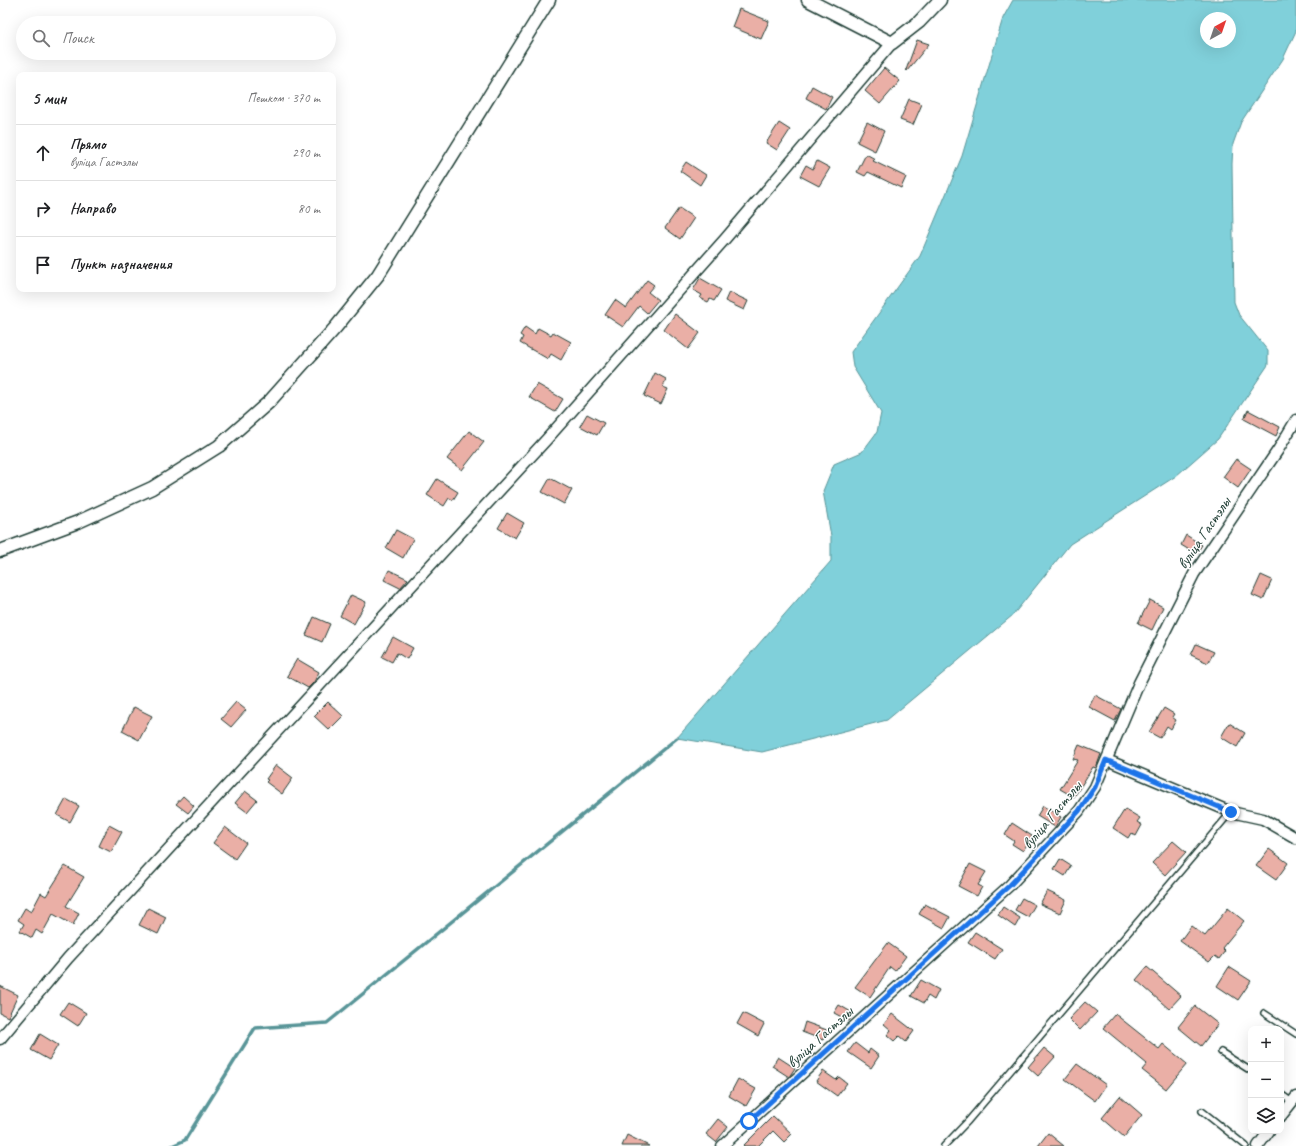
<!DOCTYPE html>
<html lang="ru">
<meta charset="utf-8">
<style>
body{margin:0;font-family:Caveat,sans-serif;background:#f6f6f6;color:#202124}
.controls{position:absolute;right:12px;bottom:12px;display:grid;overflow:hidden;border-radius:8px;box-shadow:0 4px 16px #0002}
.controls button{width:36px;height:36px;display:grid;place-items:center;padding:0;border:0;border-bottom:1px solid #e0e0e0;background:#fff;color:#202124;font:20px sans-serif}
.compass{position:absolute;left:1200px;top:12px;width:36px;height:36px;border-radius:50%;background:#fff;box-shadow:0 4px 16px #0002;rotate:40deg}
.stop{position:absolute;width:12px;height:12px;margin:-9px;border:3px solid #1a73e8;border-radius:50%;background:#fff}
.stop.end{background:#1a73e8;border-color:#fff;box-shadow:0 1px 4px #0008}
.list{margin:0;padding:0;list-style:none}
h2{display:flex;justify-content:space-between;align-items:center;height:52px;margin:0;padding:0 16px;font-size:17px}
h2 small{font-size:13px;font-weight:400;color:#757577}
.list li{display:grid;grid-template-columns:26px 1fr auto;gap:12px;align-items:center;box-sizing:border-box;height:56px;padding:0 16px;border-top:1px solid #e0e0e0}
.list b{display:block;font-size:15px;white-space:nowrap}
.list p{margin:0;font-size:13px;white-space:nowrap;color:#757577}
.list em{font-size:13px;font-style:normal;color:#757577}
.icon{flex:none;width:22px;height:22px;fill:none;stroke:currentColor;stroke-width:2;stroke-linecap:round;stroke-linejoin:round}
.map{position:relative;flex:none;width:1296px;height:1146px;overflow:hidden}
.search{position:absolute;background:#fff;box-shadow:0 4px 16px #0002;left:16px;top:16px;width:320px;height:44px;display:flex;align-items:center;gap:10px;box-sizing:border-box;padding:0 14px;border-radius:22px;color:#757577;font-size:15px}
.panel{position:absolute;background:#fff;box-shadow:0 4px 16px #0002;left:16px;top:72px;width:320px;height:220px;border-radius:8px}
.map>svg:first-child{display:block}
</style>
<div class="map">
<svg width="1296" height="1146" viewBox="0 0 1296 1146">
<rect width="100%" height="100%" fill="#fff"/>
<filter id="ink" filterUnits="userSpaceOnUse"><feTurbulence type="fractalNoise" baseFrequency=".025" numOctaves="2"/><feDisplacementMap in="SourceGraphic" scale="8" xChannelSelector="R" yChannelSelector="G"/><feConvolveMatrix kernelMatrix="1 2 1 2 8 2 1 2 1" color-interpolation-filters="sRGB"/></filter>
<g filter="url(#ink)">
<path fill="#80d0da" stroke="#599598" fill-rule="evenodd" d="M1013 0H1296V31L1283 59 1241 122 1233 144 1232 164 1234 302 1239 315 1268 351V365L1218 439 1176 476 1070 544 1013 615 887 720 762 752 677 738 831 561V536L823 491 834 464 862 452 877 432 881 413 853 367 851 352 920 256 962 156 1003 18ZM1206 18H1230V42H1206Z"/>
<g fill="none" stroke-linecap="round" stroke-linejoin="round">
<path stroke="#599598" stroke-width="3.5" d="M172 1146 185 1140 255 1028 327 1023 677 738"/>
</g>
<path fill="#eaafa6" stroke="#1f3d34" d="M739 9 769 21 761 39 732 27Z
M917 40 929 44 907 71 906 70Z
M884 68 900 81 880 104 865 91Z
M812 86 832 97 826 109 806 98Z
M909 99 922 104 913 125 900 120Z
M867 122 884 131 875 151 857 142Z
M779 123 790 130 777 150 766 143Z
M866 154 875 159 873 161 906 177 901 188 868 172 865 176 857 172Z
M817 161 830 168 819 186 800 176 806 165 813 169Z
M686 162 706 175 700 185 680 171Z
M679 208 694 218 680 239 665 228Z
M700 278 721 290 714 301 710 299 708 302 700 298 702 295 693 290Z
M647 280 654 285 648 292 658 300 647 313 639 306 623 327 605 315 615 300 626 308Z
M729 292 748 301 744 310 725 301Z
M675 314 700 333 688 349 664 330Z
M525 327 535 334 538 328 551 335 553 332 571 342 561 360 551 354 548 359 520 343 523 337 520 335Z
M655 373 666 379 663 387 668 389 661 404 644 396Z
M537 384 563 399 555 412 529 397Z
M1248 410 1280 427 1276 436 1244 419Z
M587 414 604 423 597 435 580 426Z
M469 431 484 442 462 470 447 459Z
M1236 459 1251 469 1238 488 1223 477Z
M550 478 572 490 564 504 542 492Z
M437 479 458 492 453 500 449 498 444 506 427 495Z
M507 513 524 523 515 538 498 528Z
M396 530 413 539 403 558 386 548Z
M1186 535 1202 545 1196 554 1181 545Z
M389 570 408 579 400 588 384 580Z
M1261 575 1272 580 1263 600 1252 595Z
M351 595 366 602 354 624 340 616Z
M1150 600 1163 607 1152 630 1138 623Z
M314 617 330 624 322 642 306 635Z
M393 637 413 648 407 659 397 653 392 662 382 657Z
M1196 644 1214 652 1208 663 1191 655Z
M297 659 319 672 314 682 308 688 287 676Z
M1095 695 1121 709 1115 721 1089 707Z
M236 702 246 710 231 727 221 719Z
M328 702 343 716 329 730 314 716Z
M134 707 152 716 139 740 122 731Z
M1164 708 1174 714 1172 717 1176 720 1171 729 1167 726 1160 738 1149 732Z
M1229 723 1245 733 1237 747 1221 737Z
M1079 745 1101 754 1096 768 1093 767 1074 797 1060 789 1078 760 1073 759Z
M276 765 293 778 282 794 266 782 268 780 266 779Z
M245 791 257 800 247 812 235 803Z
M183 796 194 806 188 813 176 804Z
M66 799 79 806 70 822 57 815Z
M1043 806 1061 817 1055 827 1037 816Z
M1125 809 1140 818 1137 822 1142 825 1136 836 1131 833 1128 838 1113 828Z
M1012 823 1032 836 1023 851 1012 844 1014 841 1005 835Z
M109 825 122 832 111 852 99 846Z
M225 827 246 843 235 859 213 843Z
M1173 841 1186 852 1165 875 1152 863Z
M1269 849 1288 863 1276 880 1256 866Z
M1060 859 1071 866 1065 876 1054 869Z
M970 864 986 872 978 885 982 887 977 896 958 886Z
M65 866 84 877 66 906 79 913 73 925 53 914 42 934 36 930 32 938 20 931 24 924 18 920 25 908 31 912 41 893 46 896Z
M1047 891 1066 900 1060 913 1040 904Z
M1022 898 1035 905 1028 917 1015 910Z
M925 904 950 917 944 928 919 914Z
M1003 907 1020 918 1015 927 998 915Z
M148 908 166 917 158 934 139 925Z
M1228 908 1244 921 1222 948 1225 951 1219 959 1215 956 1209 962 1180 941 1191 926 1205 936Z
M975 932 1002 949 995 959 968 942Z
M888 943 906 956 895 971 890 967 870 997 855 987Z
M1147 967 1181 996 1169 1009 1136 980Z
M1229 967 1251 981 1238 1000 1217 986Z
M921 980 939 990 934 1000 928 996 924 1003 911 996Z
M0 986 18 995 8 1017 0 1013Z
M68 1002 86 1013 78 1026 60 1014Z
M1085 1002 1097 1012 1080 1030 1069 1019Z
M839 1005 853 1013 849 1021 834 1013Z
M1195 1006 1218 1024 1201 1046 1178 1027Z
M743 1013 764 1024 758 1036 737 1024Z
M892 1014 914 1031 906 1042 899 1036 894 1041 887 1035 891 1030 884 1024Z
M1115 1014 1159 1049 1163 1044 1187 1064 1166 1089 1142 1070 1147 1064 1103 1028Z
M805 1022 827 1030 823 1040 802 1032Z
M40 1034 58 1045 49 1060 31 1050Z
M855 1043 868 1053 870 1049 879 1056 871 1068 848 1052Z
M1044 1048 1055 1057 1038 1076 1028 1067Z
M778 1057 795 1068 789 1077 772 1066Z
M1077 1064 1106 1085 1095 1101 1065 1079Z
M823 1071 836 1080 839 1077 847 1083 837 1096 816 1081Z
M738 1079 756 1089 746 1106 729 1096Z
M1120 1096 1142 1115 1124 1137 1102 1118Z
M773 1116 792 1134 784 1142 773 1131 758 1146H743Z
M718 1119 728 1127 716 1142 706 1134Z
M1048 1133 1064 1146H1038Z
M627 1135 649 1146H622Z"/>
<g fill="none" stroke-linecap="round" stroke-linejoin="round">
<g stroke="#1f3d34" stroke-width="8">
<path id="service" d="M1264 1013 1296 1034
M1221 1052 1251 1071
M1281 1094 1292 1102
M1202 1111 1246 1146
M944 1146 968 1121 1231 812"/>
</g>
<g stroke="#1f3d34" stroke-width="13">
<path id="minor" d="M1107 760 1231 812 1263 819 1296 838
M0 1039 68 958 546 440 725 239 892 43
M1281 1116 1296 1097
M722 1146 1010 885 1079 811 1095 787 1139 683 1194 574 1278 450 1296 420
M1258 1146 1269 1131"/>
</g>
<g stroke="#1f3d34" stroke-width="15">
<path id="tertiary" d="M808 0 892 43 919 22 940 0
M0 551 78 522 152 488 219 446 269 402 336 327 378 275 549 0"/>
</g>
<use href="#service" stroke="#fff" stroke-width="5"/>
<use href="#minor" stroke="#fff" stroke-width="10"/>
<use href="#tertiary" stroke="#fff" stroke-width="12"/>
</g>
</g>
<g fill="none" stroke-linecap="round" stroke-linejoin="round" filter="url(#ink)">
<path stroke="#1a73e8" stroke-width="5" d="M749 1121 1010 885 1079 811 1095 787 1106 760 1231 812"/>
</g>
<g text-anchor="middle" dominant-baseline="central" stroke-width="3" stroke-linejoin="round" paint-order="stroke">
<g font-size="16" fill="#1f3d34" stroke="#fff">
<text transform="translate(1204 533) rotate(-56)">вуліца Гастэлы</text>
<text transform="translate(1052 815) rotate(-50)">вуліца Гастэлы</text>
<text transform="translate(820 1037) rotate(-42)">вуліца Гастэлы</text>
</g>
</g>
</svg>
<div class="controls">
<button>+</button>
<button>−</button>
<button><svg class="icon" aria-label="layers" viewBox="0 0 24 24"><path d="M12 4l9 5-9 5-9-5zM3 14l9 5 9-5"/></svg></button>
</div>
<svg class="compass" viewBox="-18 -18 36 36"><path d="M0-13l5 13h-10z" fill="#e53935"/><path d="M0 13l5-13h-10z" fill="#757577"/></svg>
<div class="stop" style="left:749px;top:1121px"></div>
<div class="stop end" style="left:1231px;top:812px"></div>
<div class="search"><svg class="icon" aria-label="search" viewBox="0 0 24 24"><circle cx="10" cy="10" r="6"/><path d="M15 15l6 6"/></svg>Поиск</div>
<section class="panel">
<h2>5 мин<small>Пешком · 370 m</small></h2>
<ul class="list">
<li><svg class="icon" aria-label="ahead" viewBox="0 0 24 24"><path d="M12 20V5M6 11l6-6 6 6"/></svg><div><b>Прямо</b><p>вуліца Гастэлы</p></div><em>290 m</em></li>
<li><svg class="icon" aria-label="right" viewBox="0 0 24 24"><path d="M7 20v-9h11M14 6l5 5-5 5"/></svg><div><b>Направо</b></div><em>80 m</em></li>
<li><svg class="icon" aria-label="arrive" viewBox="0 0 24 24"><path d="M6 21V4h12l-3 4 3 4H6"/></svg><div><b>Пункт назначения</b></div></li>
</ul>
</section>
</div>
